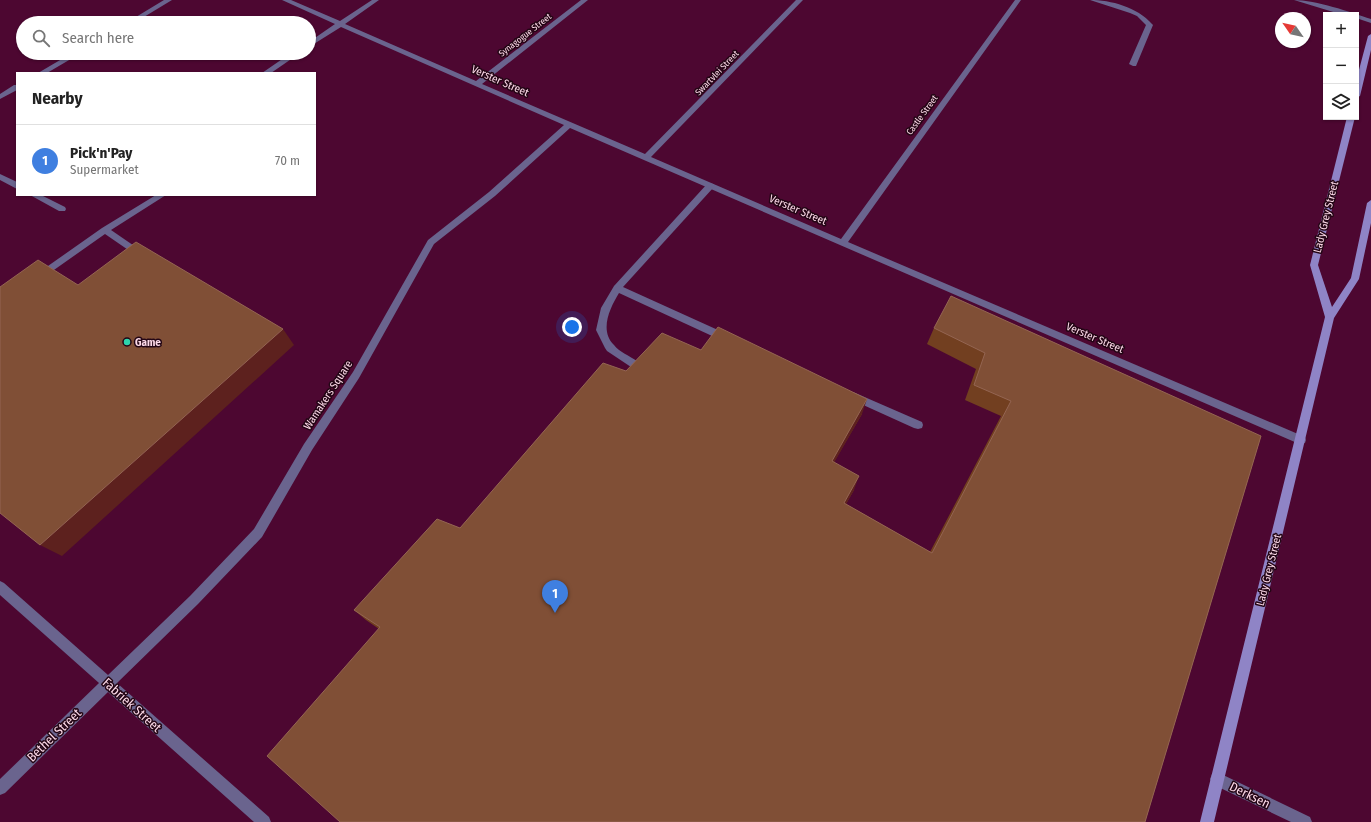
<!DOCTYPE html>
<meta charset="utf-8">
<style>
body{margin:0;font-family:"Fira Sans Condensed",sans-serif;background:#f6f6f6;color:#222}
.controls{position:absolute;right:12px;top:12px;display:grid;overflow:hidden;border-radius:0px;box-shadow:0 1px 3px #0004}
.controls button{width:36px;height:36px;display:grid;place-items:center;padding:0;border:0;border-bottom:1px solid #e0e0e0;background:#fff;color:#222;font:20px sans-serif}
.compass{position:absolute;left:1275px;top:12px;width:36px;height:36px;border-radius:50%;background:#fff;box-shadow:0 1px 3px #0004;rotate:304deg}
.you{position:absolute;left:572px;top:327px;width:14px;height:14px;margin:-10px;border:3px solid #fff;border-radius:50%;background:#1a73e8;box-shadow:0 0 0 6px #1a73e833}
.badge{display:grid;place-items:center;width:26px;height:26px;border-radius:50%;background:#ea580c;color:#fff;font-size:13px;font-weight:700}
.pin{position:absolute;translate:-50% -33px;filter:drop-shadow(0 1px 2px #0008)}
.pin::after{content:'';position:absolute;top:21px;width:14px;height:12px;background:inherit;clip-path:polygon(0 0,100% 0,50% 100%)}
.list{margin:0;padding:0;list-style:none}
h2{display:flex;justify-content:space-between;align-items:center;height:52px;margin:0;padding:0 16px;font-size:17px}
h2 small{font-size:13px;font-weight:400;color:#767676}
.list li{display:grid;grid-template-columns:26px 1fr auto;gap:12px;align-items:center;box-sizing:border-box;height:72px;padding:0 16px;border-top:1px solid #e0e0e0}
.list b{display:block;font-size:15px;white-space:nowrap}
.list p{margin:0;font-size:13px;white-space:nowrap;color:#767676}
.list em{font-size:13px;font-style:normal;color:#767676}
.icon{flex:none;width:22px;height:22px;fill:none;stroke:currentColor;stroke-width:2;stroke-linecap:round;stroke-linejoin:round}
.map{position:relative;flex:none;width:1371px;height:822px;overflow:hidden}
.search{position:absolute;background:#fff;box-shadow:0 1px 3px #0004;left:16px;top:16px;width:300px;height:44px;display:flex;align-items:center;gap:10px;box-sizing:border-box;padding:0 14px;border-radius:22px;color:#767676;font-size:15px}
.panel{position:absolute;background:#fff;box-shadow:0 1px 3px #0004;left:16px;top:72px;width:300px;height:124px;border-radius:0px}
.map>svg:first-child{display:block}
</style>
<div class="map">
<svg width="1371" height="822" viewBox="0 0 1371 822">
<rect width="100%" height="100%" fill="#4d0731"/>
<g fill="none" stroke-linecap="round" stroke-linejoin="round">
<path fill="#6a648e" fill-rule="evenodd" d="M1090 0C1111 0 1137 7 1152 24L1153 25 1136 66H1133L1129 64 1146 25 1137 16 1130 13Z
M0 174 17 182V189L0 180Z
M710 183 713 184V188L623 287 729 335 731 338 729 341H723L619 293C610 308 599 330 614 345 619 352 630 356 637 361L639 364 637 367H631L607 351 605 348 596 330 601 308 614 286 707 184Z
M30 195H41L65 207 66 209 65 211H59Z
M156 195H166L111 230 143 252 144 254 143 256H137L105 234 44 277H38L37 275 38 273 102 228Z
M853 392 922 422 923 425 922 428 918 429 914 428 850 399 848 396 850 393Z"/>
<path fill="#6a648e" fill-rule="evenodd" d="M164 0H172L134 23H126Z
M282 0H291L340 21 372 0H379L345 24 476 81 581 0H588L482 84 645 154 796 0H803L651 157 841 239 1015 0H1021L848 242 1305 437 1306 440 1305 443 1301 444 1297 443 570 128 495 196 434 244 359 378 312 450 262 537 198 604 117 683 269 817 271 822H254L108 692 5 793 0 795V779L99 683 0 595V581L4 583 108 675 190 596 254 529 304 444 353 372 428 240 489 192 564 125 341 27 309 47V42L335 24Z
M1294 0C1316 0 1350 12 1371 19V23L1356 18V15H1343Z
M72 53H81L47 73H38Z
M291 53H300L271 73H262Z
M14 85H17V90L0 99V94Z
M1217 772 1310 817 1312 822H1291L1212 784 1210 779 1212 774Z"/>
<path fill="#8f84c6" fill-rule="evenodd" d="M1371 34V50L1360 96 1356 98V81L1368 36Z
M1347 117H1355L1318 265 1332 307 1351 278 1367 203 1371 200V223L1359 279 1334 318 1214 822H1200L1325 317 1310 265Z"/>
</g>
<path fill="#723f20" d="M934 328 1261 436 1145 822 379 629 366 620 354 610 460 528 626 371 701 350 862 414 834 462 854 490 846 504 930 552 1001 416 965 400 976 369 927 344Z"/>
<path fill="#5d211e" d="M283 329 294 345 62 556 40 545Z
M867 399 862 414 827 475 832 461Z
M859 476 854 490 839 516 844 503Z"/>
<path fill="#804f36" stroke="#946552" d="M136 242 283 329 40 545 0 513V287L38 260 78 285Z
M951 296 1261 436 1145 822H340L267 756 380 627 354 610 437 519 460 528 603 363 626 371 662 333 701 350 718 327 867 399 832 461 859 476 844 503 932 553 1011 401 974 385 985 353 934 328Z"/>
<circle fill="#2ed4ab" stroke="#230615" stroke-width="1.5" cx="127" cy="342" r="4"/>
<g text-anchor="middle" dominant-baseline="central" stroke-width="3" stroke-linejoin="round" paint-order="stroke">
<g font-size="9" fill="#fddae9" stroke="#230615">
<text transform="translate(525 35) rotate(-38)">Synagogue Street</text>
<text transform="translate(717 73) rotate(-46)">Swartvlei Street</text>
<text transform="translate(922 115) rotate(-54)">Castle Street</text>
</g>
<g font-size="11" fill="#fddae9" stroke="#230615">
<text transform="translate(500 81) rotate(24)">Verster Street</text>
<text transform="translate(798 210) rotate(23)">Verster Street</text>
<text transform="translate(1326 217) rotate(-76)">Lady Grey Street</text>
<text transform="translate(1095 338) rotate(23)">Verster Street</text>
<text transform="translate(328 395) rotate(-57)">Wamakers Square</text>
<text transform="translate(1269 570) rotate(-76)">Lady Grey Street</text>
</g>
<g font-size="11" font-weight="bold" fill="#fddae9" stroke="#230615" text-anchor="start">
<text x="135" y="342">Game</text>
</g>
<g font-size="13" fill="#fddae9" stroke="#230615">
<text transform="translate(132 705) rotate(42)">Fabriek Street</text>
<text transform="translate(54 735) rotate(-44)">Bethel Street</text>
<text transform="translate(1250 795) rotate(26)">Derksen</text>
</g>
</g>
</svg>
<div class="controls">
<button>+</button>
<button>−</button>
<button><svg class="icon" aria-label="layers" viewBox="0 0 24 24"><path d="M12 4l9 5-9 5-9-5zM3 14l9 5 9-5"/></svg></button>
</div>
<svg class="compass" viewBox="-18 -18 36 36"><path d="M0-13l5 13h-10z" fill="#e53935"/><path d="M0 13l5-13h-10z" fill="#767676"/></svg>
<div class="you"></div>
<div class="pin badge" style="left:555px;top:613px;background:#3f7fe0">1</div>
<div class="search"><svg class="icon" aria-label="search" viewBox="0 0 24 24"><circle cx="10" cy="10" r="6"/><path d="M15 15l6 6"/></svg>Search here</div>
<section class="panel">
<h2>Nearby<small></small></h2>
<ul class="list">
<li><span class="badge" style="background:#3f7fe0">1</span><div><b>Pick'n'Pay</b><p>Supermarket</p></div><em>70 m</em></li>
</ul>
</section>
</div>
